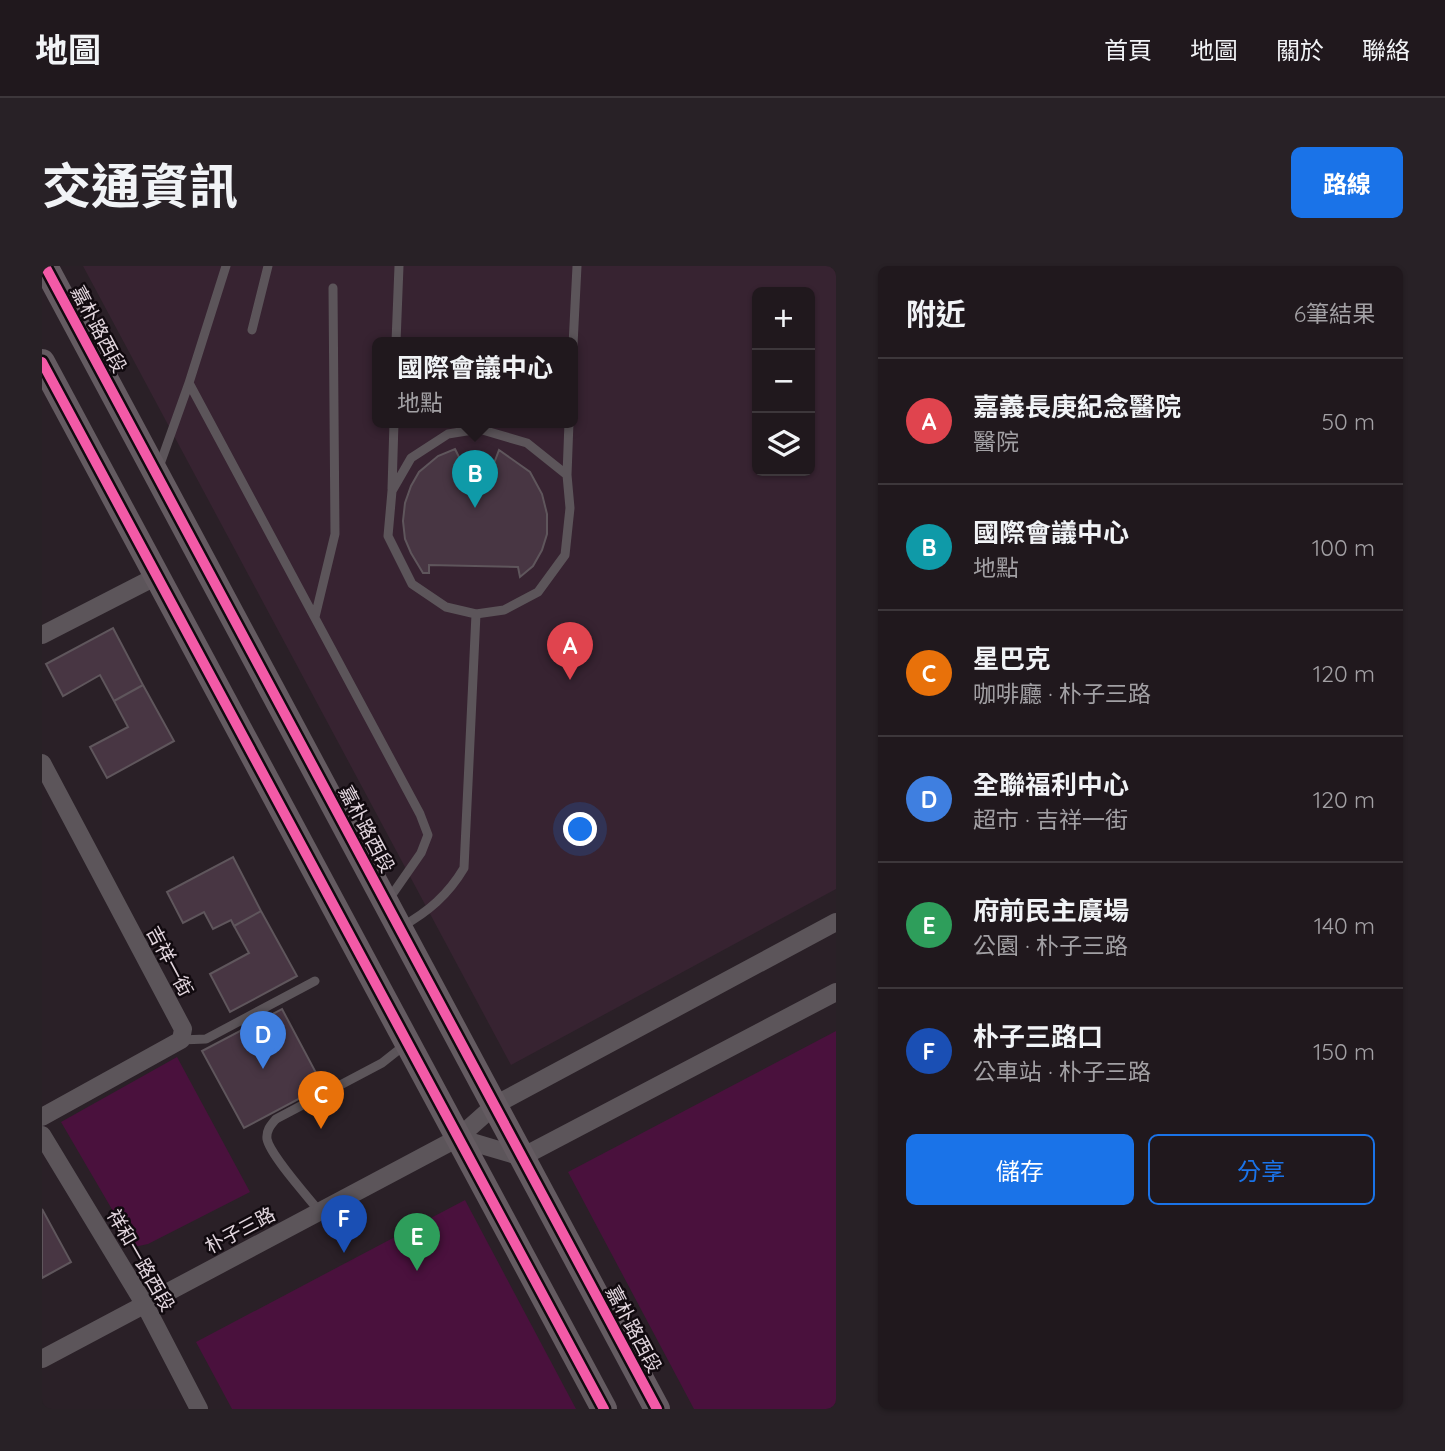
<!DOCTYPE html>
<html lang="zh-TW">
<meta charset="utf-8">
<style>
body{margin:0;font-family:Quicksand,"Noto Sans TC",sans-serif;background:#282126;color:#f1f3f6}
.controls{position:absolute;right:21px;top:21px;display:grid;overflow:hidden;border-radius:10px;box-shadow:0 2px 5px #0004}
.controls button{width:63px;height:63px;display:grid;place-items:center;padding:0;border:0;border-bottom:2px solid #3d373b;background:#20181d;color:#f1f3f6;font:35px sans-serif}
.you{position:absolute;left:539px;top:564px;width:24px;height:24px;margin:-18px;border:5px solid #fff;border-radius:50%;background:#1a73e8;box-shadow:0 0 0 10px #1a73e833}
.badge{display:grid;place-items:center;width:46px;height:46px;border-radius:50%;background:#1a73e8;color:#fff;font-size:23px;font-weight:700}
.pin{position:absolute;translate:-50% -58px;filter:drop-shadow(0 2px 4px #0008)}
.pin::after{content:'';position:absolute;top:37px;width:24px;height:21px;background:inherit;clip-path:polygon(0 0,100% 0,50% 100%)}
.popup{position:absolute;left:330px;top:71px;width:206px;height:91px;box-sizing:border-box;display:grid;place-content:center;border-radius:10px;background:#20181d;filter:drop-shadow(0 2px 5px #0005);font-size:23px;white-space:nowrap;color:#a2a0a4}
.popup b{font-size:26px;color:#f1f3f6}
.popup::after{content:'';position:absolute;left:50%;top:100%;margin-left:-14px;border:14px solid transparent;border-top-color:#20181d}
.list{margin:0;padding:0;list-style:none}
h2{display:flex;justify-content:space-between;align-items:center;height:91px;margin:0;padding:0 28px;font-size:30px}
h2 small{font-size:23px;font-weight:400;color:#a2a0a4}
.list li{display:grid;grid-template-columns:46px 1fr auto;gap:21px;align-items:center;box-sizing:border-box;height:126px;padding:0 28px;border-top:2px solid #3d373b}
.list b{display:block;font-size:26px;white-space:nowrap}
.list p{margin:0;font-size:23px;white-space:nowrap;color:#a2a0a4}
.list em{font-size:23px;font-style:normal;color:#a2a0a4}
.actions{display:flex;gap:14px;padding:21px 28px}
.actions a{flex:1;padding:16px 0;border:2px solid #1a73e8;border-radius:10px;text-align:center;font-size:24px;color:#1a73e8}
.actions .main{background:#1a73e8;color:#fff}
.icon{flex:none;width:38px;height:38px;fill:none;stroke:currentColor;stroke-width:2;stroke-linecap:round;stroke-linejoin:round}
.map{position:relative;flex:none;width:794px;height:1143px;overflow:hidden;border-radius:10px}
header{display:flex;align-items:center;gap:42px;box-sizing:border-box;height:98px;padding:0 35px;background:#20181d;border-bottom:2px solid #3d373b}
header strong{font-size:33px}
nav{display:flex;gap:38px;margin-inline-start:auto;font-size:24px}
.intro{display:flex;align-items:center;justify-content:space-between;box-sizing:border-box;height:168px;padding:0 42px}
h1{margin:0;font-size:49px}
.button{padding:18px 32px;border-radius:10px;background:#1a73e8;color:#fff;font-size:24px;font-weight:700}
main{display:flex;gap:42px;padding:0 42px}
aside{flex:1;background:#20181d;border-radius:10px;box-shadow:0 2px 5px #0004}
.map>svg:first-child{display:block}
</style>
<header>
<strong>地圖</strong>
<nav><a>首頁</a><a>地圖</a><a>關於</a><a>聯絡</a></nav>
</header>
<div class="intro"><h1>交通資訊</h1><a class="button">路線</a></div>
<main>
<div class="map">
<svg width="794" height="1143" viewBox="0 0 794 1143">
<rect width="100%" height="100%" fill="#2a2027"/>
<path fill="#372331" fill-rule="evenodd" d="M41 0H794V623L469 799ZM715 26H768V205H715ZM335 76H531V156H335Z"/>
<path fill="#4a113d" d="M794 765V1143H652L526 906Z
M135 791 208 926 106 978 92 981 19 856Z
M423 934 534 1143H190L154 1076Z"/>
<path fill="#483643" stroke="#5f565c" stroke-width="2" d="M413 183 420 197 451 200 457 184 488 206 500 228 505 248V268L500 284 491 300 478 311 476 301 387 299V307H381L369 287 363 273 361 255 363 237 369 220 377 206 396 190Z
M71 362 101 419 72 435 58 409 21 430 4 398Z
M101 419 132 475 65 512 48 481 86 461 72 435Z
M191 591 219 645 192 660 189 654 171 663 162 646 141 657 125 626Z
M219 645 255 710 188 746 168 708 207 687 192 660Z
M240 743 281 820 202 862 160 785Z
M0 943 29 996 0 1012Z"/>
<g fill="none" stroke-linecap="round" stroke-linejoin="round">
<path stroke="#5c555a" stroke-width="9" d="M184 0 147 117 378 548 386 569 379 587 347 633
M210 64 226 0
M354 76 357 0
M531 79 535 0
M437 163 485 177 525 209 528 242 523 289 496 326 462 344 434 348 404 341 370 318 346 270 350 225 369 192 406 168Z
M117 201 147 117
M525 209 527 156
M350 223 352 156
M273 351 293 268 291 22
M359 661C386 646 406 629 422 602L434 348
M139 774 164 773 273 715
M278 946C266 931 228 889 225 873 224 864 229 859 234 853L340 797 364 778"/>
<path stroke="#5c555a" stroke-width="18" d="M0 369 115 310
M0 497 141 763 139 774 0 851
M0 869 103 1039 157 1143
M416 872 480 891 794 726
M0 1093 416 872 453 839 794 656"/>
<path stroke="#645b61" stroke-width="26" d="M3 0 615 1143
M0 96 562 1143"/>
<g stroke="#110a0f" stroke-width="15">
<path id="cycleway" d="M3 0 615 1143
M0 96 562 1143"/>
</g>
<use href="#cycleway" stroke="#f35aa7" stroke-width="10"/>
</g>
<g text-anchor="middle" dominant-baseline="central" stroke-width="5" stroke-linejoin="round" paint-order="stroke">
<g font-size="19" fill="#e2d6de" stroke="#110a0f">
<text transform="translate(57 63) rotate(62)">嘉朴路西段</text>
<text transform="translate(325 563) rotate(62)">嘉朴路西段</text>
<text transform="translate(128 695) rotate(62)">吉祥一街</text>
<text transform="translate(198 964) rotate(-28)">朴子三路</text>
<text transform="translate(99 994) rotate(60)">祥和一路西段</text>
<text transform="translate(592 1063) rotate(62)">嘉朴路西段</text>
</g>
</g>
</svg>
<div class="controls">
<button>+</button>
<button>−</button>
<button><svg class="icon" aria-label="layers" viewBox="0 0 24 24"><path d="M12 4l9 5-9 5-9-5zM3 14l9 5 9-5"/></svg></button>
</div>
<div class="you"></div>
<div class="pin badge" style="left:528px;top:414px;background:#e0444e">A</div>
<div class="pin badge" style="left:433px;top:242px;background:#0f9aa8">B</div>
<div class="popup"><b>國際會議中心</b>地點</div>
<div class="pin badge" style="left:279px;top:863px;background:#e8710a">C</div>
<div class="pin badge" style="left:221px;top:803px;background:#3f7fe0">D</div>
<div class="pin badge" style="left:375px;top:1005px;background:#2e9e5b">E</div>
<div class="pin badge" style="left:302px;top:987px;background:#1a4fb4">F</div>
</div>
<aside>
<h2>附近<small>6筆結果</small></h2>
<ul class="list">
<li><span class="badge" style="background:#e0444e">A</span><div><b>嘉義長庚紀念醫院</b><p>醫院</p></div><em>50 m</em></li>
<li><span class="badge" style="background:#0f9aa8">B</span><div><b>國際會議中心</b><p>地點</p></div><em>100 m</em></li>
<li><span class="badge" style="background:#e8710a">C</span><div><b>星巴克</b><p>咖啡廳 · 朴子三路</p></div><em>120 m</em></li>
<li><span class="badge" style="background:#3f7fe0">D</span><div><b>全聯福利中心</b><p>超市 · 吉祥一街</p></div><em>120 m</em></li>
<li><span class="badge" style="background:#2e9e5b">E</span><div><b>府前民主廣場</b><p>公園 · 朴子三路</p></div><em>140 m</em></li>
<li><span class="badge" style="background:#1a4fb4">F</span><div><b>朴子三路口</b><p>公車站 · 朴子三路</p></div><em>150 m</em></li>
</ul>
<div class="actions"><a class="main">儲存</a><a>分享</a></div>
</aside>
</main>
